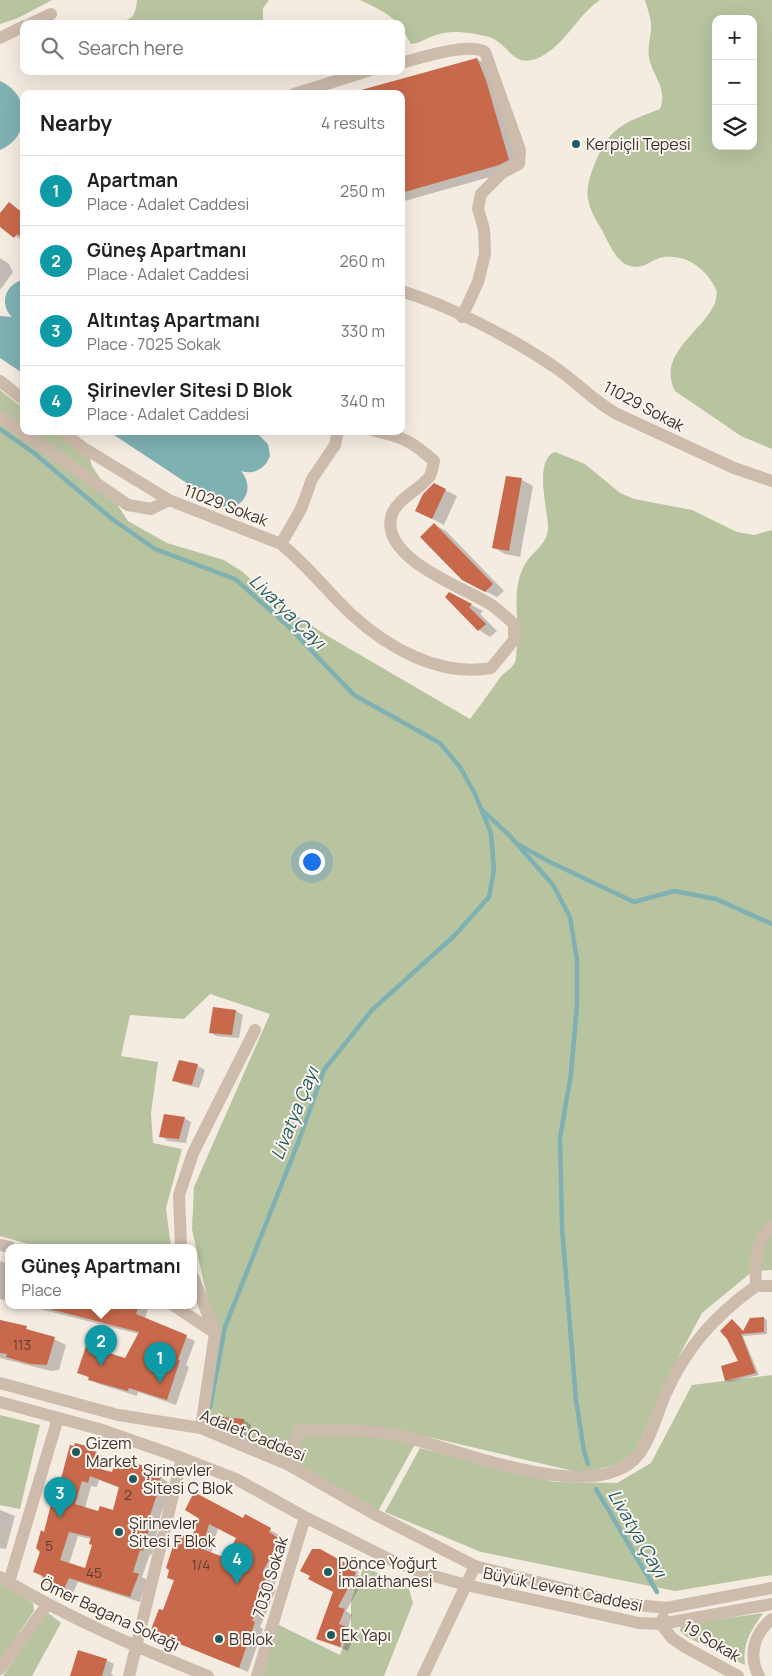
<!DOCTYPE html>
<meta charset="utf-8">
<style>
body{margin:0;font-family:Manrope,sans-serif;background:#f6f6f6;color:#222}
.controls{position:absolute;right:15px;top:15px;display:grid;overflow:hidden;border-radius:10px;box-shadow:0 5px 20px #0002}
.controls button{width:45px;height:45px;display:grid;place-items:center;padding:0;border:0;border-bottom:1px solid #e0e0e0;background:#fff;color:#222;font:25px sans-serif}
.you{position:absolute;left:311px;top:861px;width:18px;height:18px;margin:-12px;border:4px solid #fff;border-radius:50%;background:#1a73e8;box-shadow:0 0 0 8px #1a73e833}
.badge{display:grid;place-items:center;width:32px;height:32px;border-radius:50%;background:#1f5a5e;color:#fff;font-size:16px;font-weight:700}
.pin{position:absolute;translate:-50% -41px;filter:drop-shadow(0 1px 2px #0008)}
.pin::after{content:'';position:absolute;top:26px;width:18px;height:15px;background:inherit;clip-path:polygon(0 0,100% 0,50% 100%)}
.popup{position:absolute;left:5px;top:1244px;width:192px;height:65px;box-sizing:border-box;display:grid;place-content:center;border-radius:10px;background:#fff;filter:drop-shadow(0 1px 4px #0005);font-size:16px;white-space:nowrap;color:#767676}
.popup b{font-size:19px;color:#222}
.popup::after{content:'';position:absolute;left:50%;top:100%;margin-left:-10px;border:10px solid transparent;border-top-color:#fff}
.list{margin:0;padding:0;list-style:none}
h2{display:flex;justify-content:space-between;align-items:center;height:65px;margin:0;padding:0 20px;font-size:21px}
h2 small{font-size:16px;font-weight:400;color:#767676}
.list li{display:grid;grid-template-columns:32px 1fr auto;gap:15px;align-items:center;box-sizing:border-box;height:70px;padding:0 20px;border-top:1px solid #e0e0e0}
.list b{display:block;font-size:19px;white-space:nowrap}
.list p{margin:0;font-size:16px;white-space:nowrap;color:#767676}
.list em{font-size:16px;font-style:normal;color:#767676}
.icon{flex:none;width:28px;height:28px;fill:none;stroke:currentColor;stroke-width:2;stroke-linecap:round;stroke-linejoin:round}
.map{position:relative;flex:none;width:772px;height:1676px;overflow:hidden}
.search{position:absolute;background:#fff;box-shadow:0 5px 20px #0002;left:20px;top:20px;width:385px;height:55px;display:flex;align-items:center;gap:12px;box-sizing:border-box;padding:0 18px;border-radius:10px;color:#767676;font-size:19px}
.panel{position:absolute;background:#fff;box-shadow:0 5px 20px #0002;left:20px;top:90px;width:385px;height:345px;border-radius:10px}
.map>svg:first-child{display:block}
</style>
<div class="map">
<svg width="772" height="1676" viewBox="0 0 772 1676">
<rect width="100%" height="100%" fill="#f4ebe1"/>
<path fill="#b8c4a0" fill-rule="evenodd" d="M0 0H52L18 18 0 24Z
M137 0H269L263 8V24H114C132 18 135 20 137 0Z
M360 0H600C576 16 566 45 538 58 512 69 510 44 489 37 474 33 451 29 436 35 426 38 421 43 411 44 397 17 387 13 360 0Z
M645 0H772V449L741 436 675 391C657 355 699 334 713 307 716 303 716 297 717 292 709 271 688 254 664 257 650 259 642 273 625 264 614 257 608 242 602 230 596 220 590 211 588 199 584 182 602 142 615 131 628 120 645 115 660 109 668 89 653 77 649 58 647 45 652 35 651 23 650 15 647 7 645 0ZM716 19H753V146H716Z
M0 390 24 409V431H63L88 451 92 466 128 521 167 543 224 560 243 572 270 598 326 635 470 719C480 706 490 692 499 679 503 673 512 669 515 662 517 658 516 651 517 647 520 621 511 593 523 568 530 552 548 546 548 527 548 510 533 460 555 452L585 464 620 493 634 499 692 510 737 532 754 535 772 530V1270L753 1271 702 1313 672 1369 636 1451 618 1464 582 1473 420 1435 376 1515 289 1465 201 1428 215 1333 192 1229 194 1187 270 1014 210 994 184 1019 130 1015 121 1056 158 1062 151 1113 153 1143 182 1149 166 1208 171 1247H39L0 1236Z
M772 1375V1575L675 1591 481 1552 385 1512 420 1448 555 1482 617 1483 651 1463 692 1385Z
M0 1415 40 1425 20 1509 0 1505Z
M364 1566 409 1589 413 1603 384 1676H260L277 1624 340 1655 351 1627V1601Z
M0 1583 33 1603 34 1611 0 1660Z
M48 1613 61 1623 32 1676H3L44 1616Z
M763 1613C751 1631 742 1643 745 1665L687 1637 680 1631 681 1625Z"/>
<path fill="#7fb0b2" d="M0 81C31 94 32 137 0 150Z
M19 281H24V374L0 358V316L12 317C0 305 4 288 19 281Z
M108 431H255L268 444 270 456C265 469 254 475 241 471 255 487 245 510 223 507Z"/>
<path fill="#0003" fill-rule="evenodd" d="M477 59 489 66 520 167 511 171 401 202V94H354Z
M9 204 24 213V242L0 225V215Z
M0 258 9 264 13 272 0 290Z
M507 477 522 480 533 486 520 557 505 554 494 548Z
M435 485 457 496 444 525 417 511Z
M435 525 446 531 504 591 497 597 475 586Z
M450 594 483 611 480 614 497 631 490 637 479 630 446 597Z
M214 1009 236 1011 243 1015 239 1038 216 1036 210 1032Z
M180 1062 198 1066 205 1070 199 1088 181 1084 174 1080Z
M184 1118 191 1122 186 1143 168 1141 161 1136Z
M0 1261 8 1264V1301L0 1299Z
M24 1305H149L145 1319 195 1341 186 1365 189 1367 176 1405 138 1392 137 1396 99 1384 79 1372 126 1359 139 1334Z
M764 1318 767 1320V1334L743 1336 759 1375 729 1382 726 1381 740 1362 733 1321 744 1332Z
M0 1320 54 1339 66 1345 59 1370 51 1371 0 1358Z
M244 1420 251 1425 250 1436H241L222 1427Z
M93 1449 105 1459 101 1471 113 1473 126 1465 153 1471 170 1484 165 1494 168 1496 160 1517 152 1555 150 1554 142 1577 147 1580 140 1602 78 1582 73 1593 52 1585 35 1571 44 1534 56 1502ZM99 1480 120 1488 114 1511 99 1512 85 1508 91 1486 97 1487ZM78 1536 91 1539 94 1546 85 1569 69 1564Z
M0 1510 15 1516 6 1549 0 1548Z
M245 1516 279 1535 277 1538 287 1544 282 1552 285 1554 271 1579 276 1581 273 1589 276 1590 260 1627 263 1629 248 1672 151 1631 163 1612 175 1581 168 1578 193 1540 200 1517 243 1520ZM218 1528 237 1538 227 1560 211 1554Z
M320 1550 359 1572 357 1574 364 1579 346 1611 352 1615 348 1628 355 1633 348 1651 318 1638 335 1592Z
M106 1660 114 1664 111 1674 114 1676H71Z"/>
<g fill="none" stroke-linecap="round" stroke-linejoin="round">
<path stroke="#7fb0b2" stroke-width="4.5" d="M0 429 34 453 112 519 155 549 235 579 287 625 354 695 440 743 460 767 475 794 491 833 494 870 489 897 455 935 372 1010 324 1070 298 1143 225 1327 210 1407
M482 810 509 835 553 885 570 917 577 960V1005L571 1074 560 1138 562 1227 576 1400 584 1451 588 1464
M519 845 550 862 634 902 674 891 716 899 772 924
M596 1489 657 1592"/>
</g>
<path fill="#c8694b" fill-rule="evenodd" d="M477 58 486 80 509 160 499 165 401 193V94H362L361 90Z
M9 202 24 214V239L17 234 14 238 0 227V213Z
M506 476 522 478 509 551 492 548Z
M434 483 446 489 432 519 415 511 423 494Z
M434 523 493 584 485 592 462 580 420 537Z
M449 592 472 604 469 607 486 624 478 631 445 597Z
M213 1007 236 1010 232 1035 209 1033Z
M179 1060 198 1064 192 1085 172 1081Z
M164 1114 185 1117 179 1139 159 1137Z
M51 1305H139L136 1314 187 1335 178 1360H180L167 1400 129 1388 128 1391 88 1380 89 1377 77 1373 86 1346 125 1358 139 1332 50 1309Z
M764 1317V1332L741 1334 756 1373 725 1381 721 1366 738 1361 727 1339 720 1331 732 1319 743 1331 750 1318Z
M0 1320 27 1326 26 1329 55 1337 47 1365 30 1364 6 1357 7 1354 0 1353Z
M222 1417 244 1419 243 1433 232 1432 221 1428Z
M75 1443 94 1448 93 1451 96 1452 92 1467 112 1472 116 1460 125 1464 127 1460 154 1470 152 1474 161 1477 157 1489H159L151 1512 147 1528 149 1529 143 1551 140 1550 133 1572 139 1574 130 1597 69 1578 64 1589 47 1583 42 1580 43 1576 33 1572 40 1552 36 1548 41 1530 44 1532 52 1500 55 1501 70 1445 74 1446ZM90 1476 119 1487 113 1510 100 1506 98 1511 75 1504 82 1481 88 1483ZM69 1532 91 1537 89 1544 92 1545 85 1568 60 1560Z
M194 1492 243 1518 245 1514 271 1528 269 1532 278 1538 274 1546 276 1547 262 1573 268 1575 264 1583 267 1584 252 1621 255 1622 239 1668 150 1632 159 1609 163 1610 174 1580 167 1578 169 1570 166 1568 174 1543H177L179 1534 192 1538 198 1518 185 1510ZM209 1524 236 1538 226 1558 202 1549Z
M312 1549H320L351 1566 350 1568 356 1573 338 1607 345 1609 339 1624 347 1627 340 1647 316 1639 333 1592 308 1579 310 1576 300 1571Z
M78 1650 107 1659 102 1676H70Z"/>
<g fill="none" stroke-linecap="round" stroke-linejoin="round">
<path stroke="#cdbbac" stroke-width="12" d="M30 24 51 14
M0 38 24 26
M401 63C420 58 469 42 485 52L520 150 519 164 502 173 481 194 478 209 484 229 485 254 478 282 462 317
M294 94 368 71
M401 291C448 305 512 338 553 366 575 380 593 401 617 414L734 468 772 481
M0 381 24 400
M0 417 128 505 151 509 169 500 281 544 301 509 312 479 335 445 338 431
M62 431 82 447 169 500
M281 544C307 565 327 591 351 614 388 648 439 677 491 668L514 640V624C506 617 499 610 490 604 465 588 377 558 392 514 399 497 420 490 430 476 432 472 433 465 434 461 414 443 402 436 375 431
M0 1245 10 1247
M181 1247 179 1195 193 1153 255 1030
M194 1279 215 1333 201 1428
M756 1286C755 1263 753 1243 772 1227
M756 1286H772
M173 1305 215 1333
M0 1383 118 1415 201 1428 289 1465 376 1515 475 1566 619 1603 666 1608 772 1588
M0 1402 99 1429 182 1458 236 1479 305 1517 395 1562 427 1574 466 1585 639 1623 661 1624 772 1604
M289 1465 299 1430C333 1430 367 1429 401 1436 456 1448 597 1509 639 1454 650 1440 658 1412 665 1395 686 1348 714 1316 756 1286
M0 1577C66 1617 136 1647 208 1676
M9 1582 58 1418
M663 1618 661 1624 672 1638 685 1647 738 1676
M0 1669 47 1605
M129 1676 182 1458
M257 1676 305 1517
M423 1676 475 1566
M759 1676C748 1656 754 1633 772 1619"/>
</g>
<g fill="#1f5a5e" stroke="#fbf5ee" stroke-width="2">
<circle cx="576" cy="144" r="5"/>
<circle cx="76" cy="1452" r="5"/>
<circle cx="133" cy="1479" r="5"/>
<circle cx="119" cy="1532" r="5"/>
<circle cx="328" cy="1572" r="5"/>
<circle cx="331" cy="1635" r="5"/>
<circle cx="219" cy="1639" r="5"/>
</g>
<g text-anchor="middle" dominant-baseline="central" stroke-width="4" stroke-linejoin="round" paint-order="stroke">
<g font-size="14" fill="#5e3e33">
<text x="22" y="1344">113</text>
<text x="128" y="1494">2</text>
<text x="49" y="1545">5</text>
<text x="201" y="1564">1/4</text>
<text x="94" y="1572">45</text>
</g>
<g font-size="16" fill="#3b302b" stroke="#fbf5ee" text-anchor="start">
<text x="586" y="144">Kerpiçli Tepesi</text>
<text x="86" y="1443">Gizem<tspan x="86" dy="18">Market</tspan></text>
<text x="143" y="1470">Şirinevler<tspan x="143" dy="18">Sitesi C Blok</tspan></text>
<text x="129" y="1523">Şirinevler<tspan x="129" dy="18">Sitesi F Blok</tspan></text>
<text x="338" y="1563">Dönce Yoğurt<tspan x="338" dy="18">İmalathanesi</tspan></text>
<text x="341" y="1635">Ek Yapı</text>
<text x="229" y="1639">B Blok</text>
</g>
<g font-size="16" fill="#3b302b" stroke="#fbf5ee">
<text transform="translate(644 406) rotate(28)">11029 Sokak</text>
<text transform="translate(226 505) rotate(21)">11029 Sokak</text>
<text transform="translate(253 1435) rotate(22)">Adalet Caddesi</text>
<text transform="translate(270 1577) rotate(-73)">7030 Sokak</text>
<text transform="translate(563 1589) rotate(12)">Büyük Levent Caddesi</text>
<text transform="translate(110 1614) rotate(25)">Ömer Bagana Sokağı</text>
<text transform="translate(712 1641) rotate(31)">19 Sokak</text>
</g>
<g font-size="18" font-style="italic" fill="#1f5a5e" stroke="#fbf5ee">
<text transform="translate(288 611) rotate(44)">Livatya Çayı</text>
<text transform="translate(294 1113) rotate(-68)">Livatya Çayı</text>
<text transform="translate(638 1533) rotate(60)">Livatya Çayı</text>
</g>
</g>
</svg>
<div class="controls">
<button>+</button>
<button>−</button>
<button><svg class="icon" aria-label="layers" viewBox="0 0 24 24"><path d="M12 4l9 5-9 5-9-5zM3 14l9 5 9-5"/></svg></button>
</div>
<div class="you"></div>
<div class="pin badge" style="left:160px;top:1383px;background:#0f9aa8">1</div>
<div class="pin badge" style="left:101px;top:1366px;background:#0f9aa8">2</div>
<div class="popup"><b>Güneş Apartmanı</b>Place</div>
<div class="pin badge" style="left:60px;top:1518px;background:#0f9aa8">3</div>
<div class="pin badge" style="left:237px;top:1584px;background:#0f9aa8">4</div>
<div class="search"><svg class="icon" aria-label="search" viewBox="0 0 24 24"><circle cx="10" cy="10" r="6"/><path d="M15 15l6 6"/></svg>Search here</div>
<section class="panel">
<h2>Nearby<small>4 results</small></h2>
<ul class="list">
<li><span class="badge" style="background:#0f9aa8">1</span><div><b>Apartman</b><p>Place · Adalet Caddesi</p></div><em>250 m</em></li>
<li><span class="badge" style="background:#0f9aa8">2</span><div><b>Güneş Apartmanı</b><p>Place · Adalet Caddesi</p></div><em>260 m</em></li>
<li><span class="badge" style="background:#0f9aa8">3</span><div><b>Altıntaş Apartmanı</b><p>Place · 7025 Sokak</p></div><em>330 m</em></li>
<li><span class="badge" style="background:#0f9aa8">4</span><div><b>Şirinevler Sitesi D Blok</b><p>Place · Adalet Caddesi</p></div><em>340 m</em></li>
</ul>
</section>
</div>
